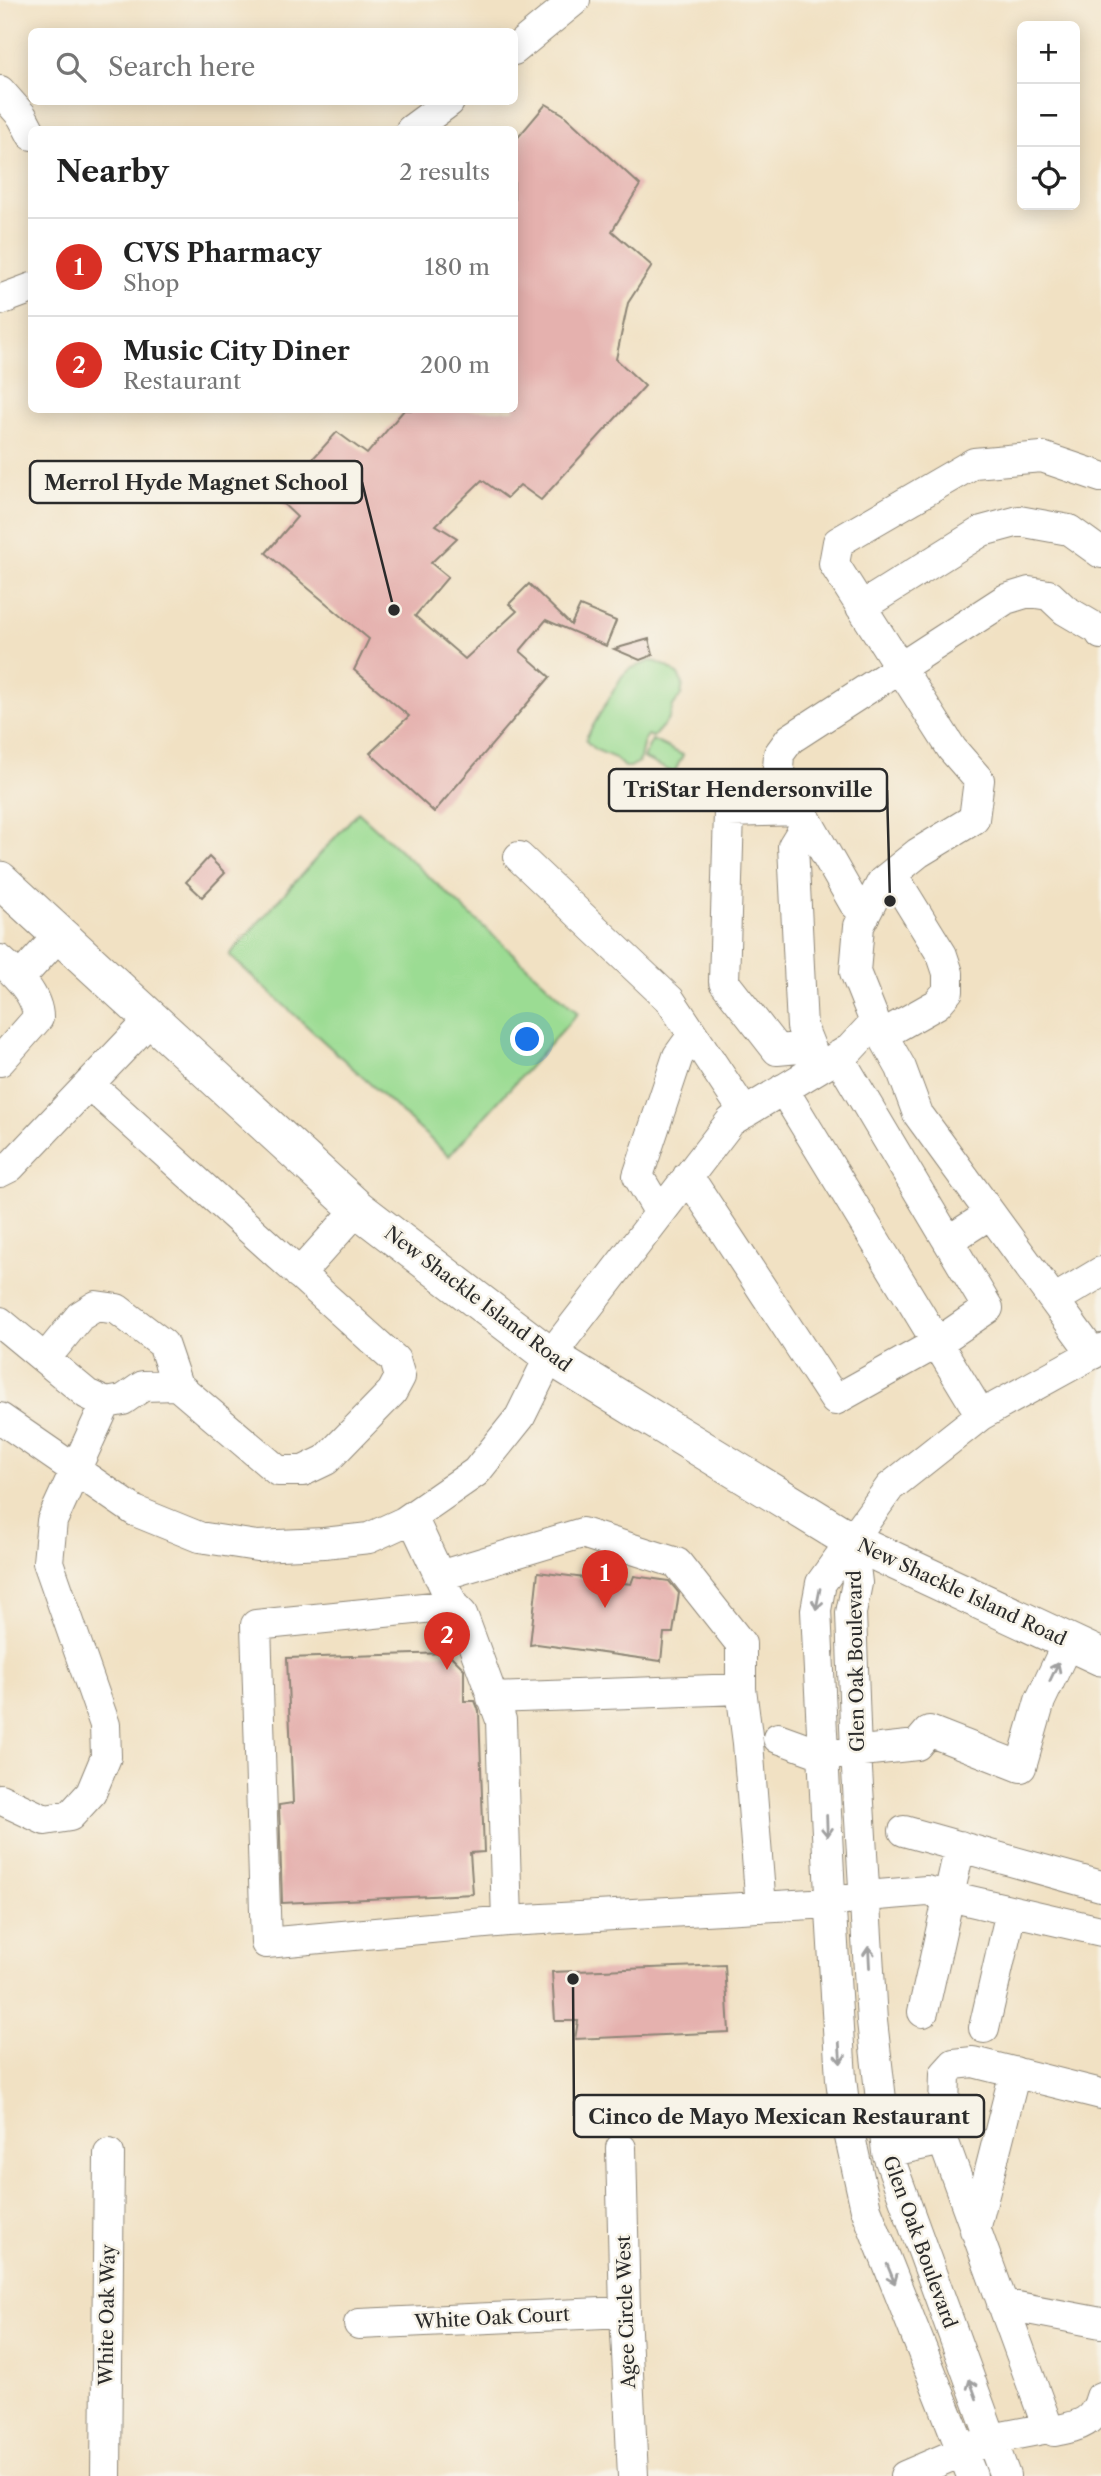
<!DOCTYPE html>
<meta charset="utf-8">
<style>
body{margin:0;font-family:"Libre Caslon Text",serif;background:#f6f6f6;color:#222}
.controls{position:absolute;right:21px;top:21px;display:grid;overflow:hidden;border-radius:10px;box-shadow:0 4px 18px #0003}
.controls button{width:63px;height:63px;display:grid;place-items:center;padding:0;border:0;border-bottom:2px solid #e0e0e0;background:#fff;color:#222;font:35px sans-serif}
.you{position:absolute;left:528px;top:1040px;width:24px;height:24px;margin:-18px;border:5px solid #fff;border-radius:50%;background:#1a73e8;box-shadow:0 0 0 10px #1a73e833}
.badge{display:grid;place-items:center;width:46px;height:46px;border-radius:50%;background:#d93025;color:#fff;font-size:23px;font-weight:700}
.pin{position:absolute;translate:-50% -58px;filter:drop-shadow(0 2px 4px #0008)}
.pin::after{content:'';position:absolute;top:37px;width:24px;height:21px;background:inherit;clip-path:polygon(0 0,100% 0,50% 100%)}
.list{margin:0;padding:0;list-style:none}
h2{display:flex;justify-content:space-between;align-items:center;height:91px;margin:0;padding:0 28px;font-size:30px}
h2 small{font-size:23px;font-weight:400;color:#767676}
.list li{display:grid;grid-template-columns:46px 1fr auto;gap:21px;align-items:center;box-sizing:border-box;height:98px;padding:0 28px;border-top:2px solid #e0e0e0}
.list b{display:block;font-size:26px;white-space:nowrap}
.list p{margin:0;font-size:23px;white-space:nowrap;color:#767676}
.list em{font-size:23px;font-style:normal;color:#767676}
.icon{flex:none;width:38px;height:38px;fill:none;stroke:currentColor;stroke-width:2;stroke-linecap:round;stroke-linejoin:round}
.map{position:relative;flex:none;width:1101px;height:2476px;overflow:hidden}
.search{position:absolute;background:#fff;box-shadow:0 4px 18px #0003;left:28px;top:28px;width:490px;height:77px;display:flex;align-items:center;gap:18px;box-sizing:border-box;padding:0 24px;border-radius:10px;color:#767676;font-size:26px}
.panel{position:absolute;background:#fff;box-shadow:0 4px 18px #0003;left:28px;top:126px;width:490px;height:287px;border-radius:10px}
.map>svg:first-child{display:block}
</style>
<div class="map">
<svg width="1101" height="2476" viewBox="0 0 1101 2476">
<rect width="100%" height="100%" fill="#f7f3e8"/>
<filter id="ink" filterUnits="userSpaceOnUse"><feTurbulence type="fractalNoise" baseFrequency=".0143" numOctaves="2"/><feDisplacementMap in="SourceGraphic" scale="14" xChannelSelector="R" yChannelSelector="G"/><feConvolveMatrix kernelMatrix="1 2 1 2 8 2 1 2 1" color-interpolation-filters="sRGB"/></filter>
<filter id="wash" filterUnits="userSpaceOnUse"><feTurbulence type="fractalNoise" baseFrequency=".00686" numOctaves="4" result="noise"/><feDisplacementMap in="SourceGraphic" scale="28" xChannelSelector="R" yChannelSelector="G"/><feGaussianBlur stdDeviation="1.57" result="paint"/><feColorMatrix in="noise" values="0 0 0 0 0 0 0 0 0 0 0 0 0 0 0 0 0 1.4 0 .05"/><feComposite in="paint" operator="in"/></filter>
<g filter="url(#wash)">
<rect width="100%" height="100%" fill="#f1e1c3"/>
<path fill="#9bdc93" stroke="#63845f" stroke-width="2" d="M651 661 657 662 668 667 678 675 683 684 681 695 673 706 669 719 653 737 648 735 644 741 639 762 630 767H624L615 758 594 749 586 741 587 736 622 676 629 669Z
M652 740 683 755 674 773 643 758Z
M358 812 578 1013 449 1156 229 955Z"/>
<g id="blocks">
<path fill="#e5b1ae" d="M546 104 563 114 640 185 612 231 652 266 628 303 616 359 645 386 541 500 520 485 507 498 482 480 436 525 457 538 431 563 448 577 415 616 465 659 517 611 509 604 529 584 571 625 580 606 616 621 606 646 546 620 520 651 550 677 434 812 370 753 409 716 354 670 369 639 266 553 297 517 277 498 337 432 367 454 404 410H514V142Z
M649 639 653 655 640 660 614 649Z
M209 857 225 873 202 897 186 882Z
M538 1572 631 1584 634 1576 669 1581 679 1593 673 1633H664L661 1661 537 1644 530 1645Z
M448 1653 464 1669V1701H475L479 1711 484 1852 470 1853 473 1894 282 1903 279 1805 293 1803 287 1658Z
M725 1965 729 2032 575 2039 578 2021H555L552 1972Z"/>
</g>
</g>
<g filter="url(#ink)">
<use href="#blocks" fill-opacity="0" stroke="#8e8677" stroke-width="2"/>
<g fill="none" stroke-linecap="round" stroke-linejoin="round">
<g stroke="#8e8677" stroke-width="32">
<path id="minor" d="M514 50 575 0
M0 91 22 116 32 135
M411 130 449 102
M0 300 32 288
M861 607 982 531 1019 521 1069 530 1101 553
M799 810 729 812 724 982 777 1050 810 1047
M807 823 793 846 802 1027 817 1064
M519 857 670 1000 745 1113
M865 914 854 903 778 770 779 754 790 739 1006 599 1029 592 1049 595 1065 610 1099 630 1101 634
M0 960C16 974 38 995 38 1018L0 1061
M20 978 59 935
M875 1022 901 1068 918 1114 1093 1354
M882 1035 937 1004 948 991V973L942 955 892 874
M783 1089 981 1415
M0 1172 10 1167 151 1019
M688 1176 835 1400 937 1343 988 1308 838 1056
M660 1213 638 1176 678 1056 693 1035
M948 1241 990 1214
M299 1274 358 1209
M1054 1300 1101 1272
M0 1322 87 1394 106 1403 123 1400 143 1386 177 1385 278 1471H303L326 1460 392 1392 400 1377 395 1360 89 1084
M45 1359 80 1316 96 1306 117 1309 163 1344 177 1385
M0 1418 135 1511 199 1537 257 1546 324 1543 369 1538 404 1522 476 1472 520 1417 550 1356 731 1121 850 1049 875 1022 855 972 859 926 882 882 918 853 974 819 979 780 952 749 834 564 838 542 974 463 1042 457 1101 477
M412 1517 453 1605 462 1614 501 1720 507 1921 830 1903 866 1896 927 1891 1101 1931
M852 1541 857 1583 851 1613 856 1753 872 2021 887 2152 1005 2476
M439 1576 582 1533 677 1563 741 1644V1689L748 1743 761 1907
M453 1605 256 1625 266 1943 507 1921
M492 1698 741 1689
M778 1738 825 1755 917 1745 929 1731 1021 1767 1040 1701 1068 1642
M0 1799 45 1820 70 1816 91 1793 106 1757 105 1725 48 1562 52 1521 106 1403
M904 1831 1101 1886
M923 2012 960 1846
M984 2028 1011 1911
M943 2140 1048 2428
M621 2148 625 2312 633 2476
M887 2152 943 2140 945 2074 954 2064 973 2062 1101 2094
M975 2230 1015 2072
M1002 2304 1101 2323
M359 2324 625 2312
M106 2476 109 2154
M905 2476 991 2439 1048 2428 1054 2431C1078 2426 1094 2424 1101 2397
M972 2476 866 2209 846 2119 841 2079 830 1894 816 1610 821 1583 890 1487 981 1415 1101 1349"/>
</g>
<g stroke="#8e8677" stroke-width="39">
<path id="major" d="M0 880 358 1209 550 1356 852 1541 1101 1657"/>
</g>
<use href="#minor" stroke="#fff" stroke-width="30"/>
<use href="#major" stroke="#fff" stroke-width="37"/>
</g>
<defs><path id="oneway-shaft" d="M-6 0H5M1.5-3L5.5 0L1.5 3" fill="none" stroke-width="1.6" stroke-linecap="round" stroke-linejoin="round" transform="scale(1.75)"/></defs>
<g stroke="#a0a0a0">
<use href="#oneway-shaft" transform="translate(818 1599) rotate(101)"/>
<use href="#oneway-shaft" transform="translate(1054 1672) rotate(-65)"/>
<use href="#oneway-shaft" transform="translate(827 1826) rotate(88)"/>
<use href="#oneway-shaft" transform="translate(869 1957) rotate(-93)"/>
<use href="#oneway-shaft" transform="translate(840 2053) rotate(86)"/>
<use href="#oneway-shaft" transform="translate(891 2274) rotate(68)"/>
<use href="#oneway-shaft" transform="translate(973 2389) rotate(-110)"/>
</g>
</g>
<g text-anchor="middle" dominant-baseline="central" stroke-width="5" stroke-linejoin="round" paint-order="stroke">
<g font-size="19" fill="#2b2b2b" stroke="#f7f3e8">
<text transform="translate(478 1299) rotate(37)">New Shackle Island Road</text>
<text transform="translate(962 1592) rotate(25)">New Shackle Island Road</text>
<text transform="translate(856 1661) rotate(-91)">Glen Oak Boulevard</text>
<text transform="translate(920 2242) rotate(70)">Glen Oak Boulevard</text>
<text transform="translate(626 2312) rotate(-92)">Agee Circle West</text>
<text transform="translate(107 2315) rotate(-89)">White Oak Way</text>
<text transform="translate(492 2318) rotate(-3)">White Oak Court</text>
</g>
</g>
<path fill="none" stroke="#2b2b2b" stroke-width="2.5" d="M394 610L362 482M890 901L887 790M573 1979L574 2116"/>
<g fill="#2b2b2b" stroke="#f7f3e8" stroke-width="2.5">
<circle cx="394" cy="610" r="7"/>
<circle cx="890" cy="901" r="7"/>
<circle cx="573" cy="1979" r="7"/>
</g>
<g fill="#f7f3e8" stroke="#2b2b2b" stroke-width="2.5">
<rect x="30" y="461" width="332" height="42" rx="7"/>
<rect x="609" y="769" width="278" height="42" rx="7"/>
<rect x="574" y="2095" width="410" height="42" rx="7"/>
</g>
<g font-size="21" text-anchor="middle" font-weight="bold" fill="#2b2b2b">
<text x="196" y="490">Merrol Hyde Magnet School</text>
<text x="748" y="797">TriStar Hendersonville</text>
<text x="779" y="2124">Cinco de Mayo Mexican Restaurant</text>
</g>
</svg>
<div class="controls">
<button>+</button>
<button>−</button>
<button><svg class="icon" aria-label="locate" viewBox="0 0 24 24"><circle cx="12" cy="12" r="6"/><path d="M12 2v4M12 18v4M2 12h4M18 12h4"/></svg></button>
</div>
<div class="you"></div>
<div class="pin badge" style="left:605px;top:1608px">1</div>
<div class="pin badge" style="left:447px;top:1670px">2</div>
<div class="search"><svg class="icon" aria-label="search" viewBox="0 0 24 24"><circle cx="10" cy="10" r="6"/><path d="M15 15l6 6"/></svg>Search here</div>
<section class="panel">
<h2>Nearby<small>2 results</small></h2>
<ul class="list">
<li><span class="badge">1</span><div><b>CVS Pharmacy</b><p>Shop</p></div><em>180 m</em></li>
<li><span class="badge">2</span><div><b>Music City Diner</b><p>Restaurant</p></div><em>200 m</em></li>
</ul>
</section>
</div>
